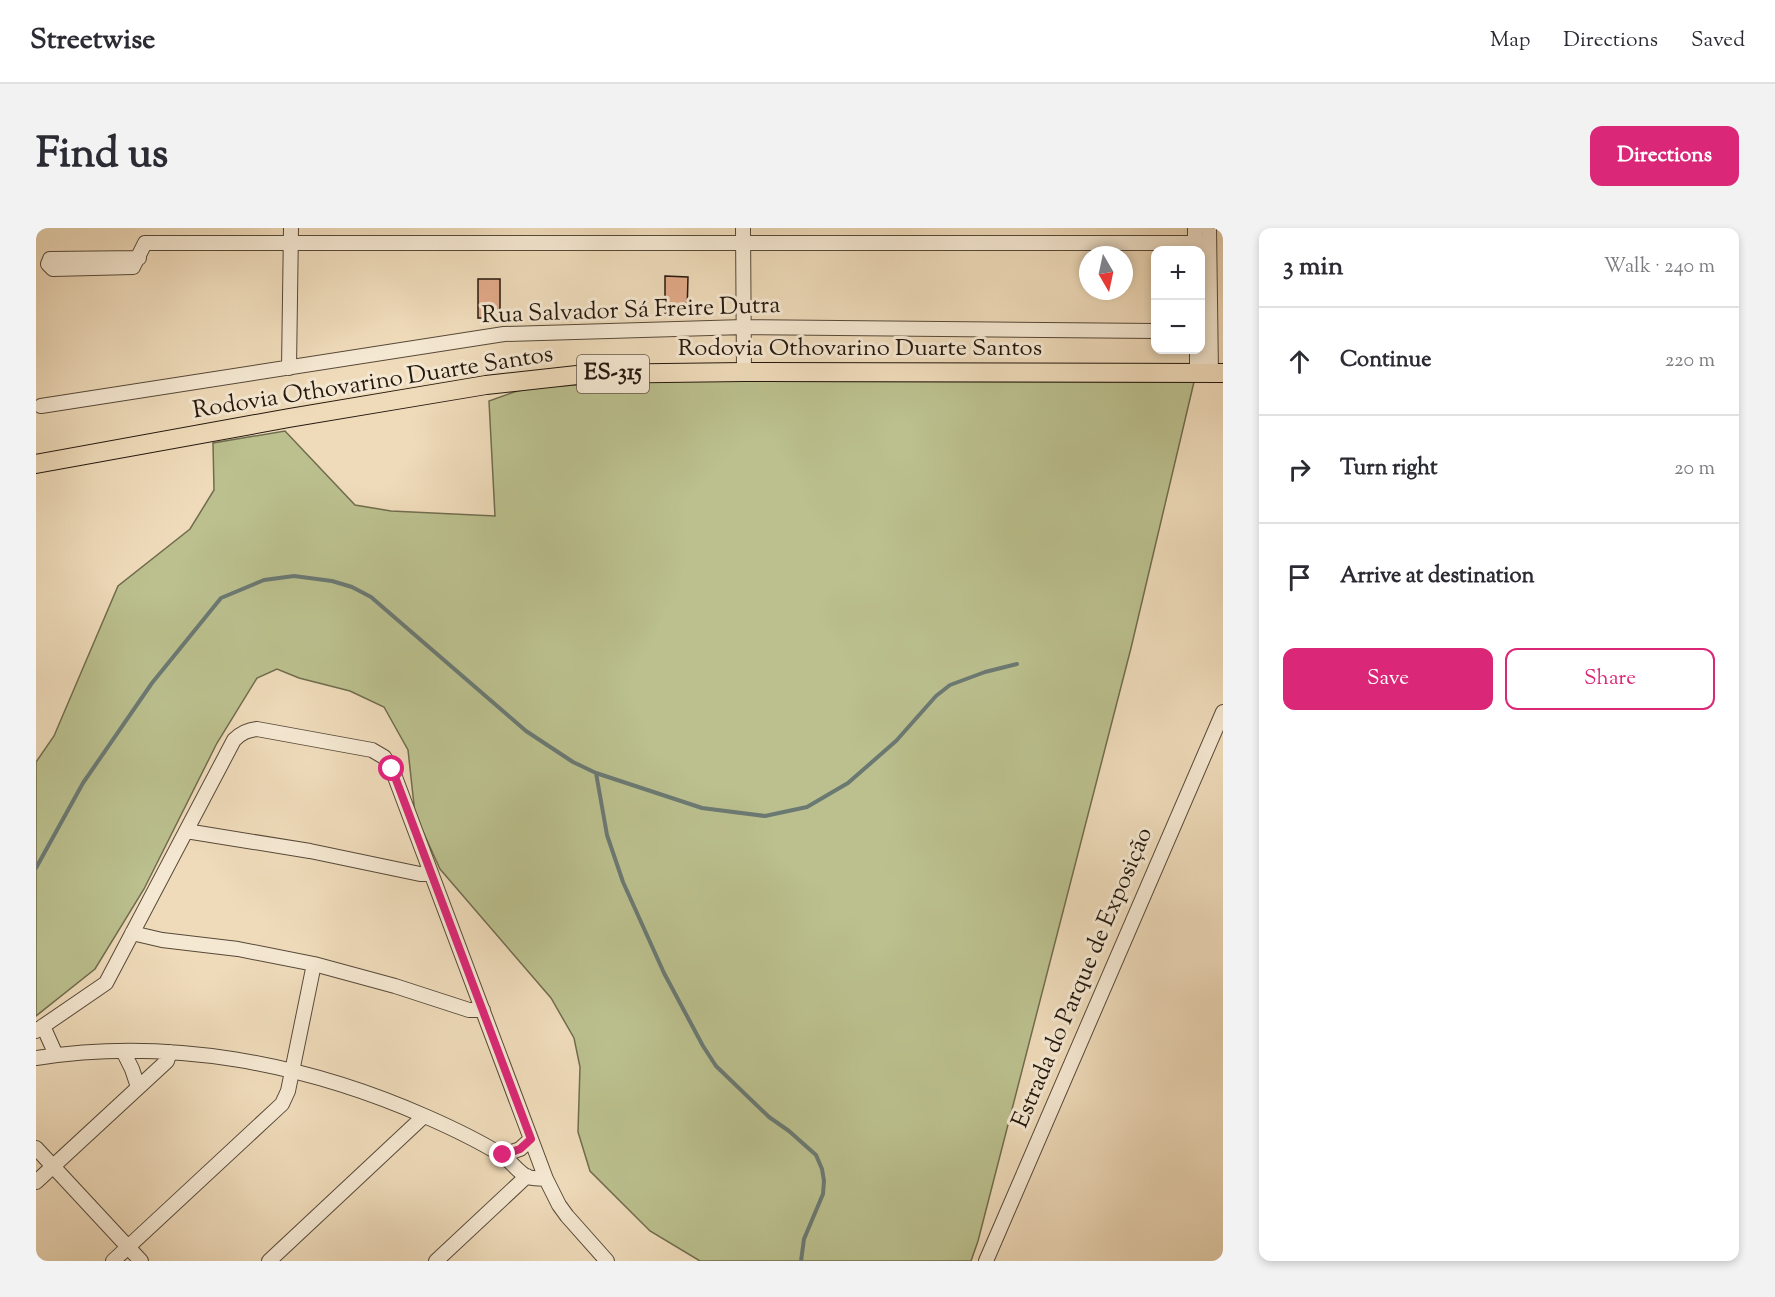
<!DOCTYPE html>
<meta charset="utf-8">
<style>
body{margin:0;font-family:"Sorts Mill Goudy",serif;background:#f2f2f3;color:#2b2b33}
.controls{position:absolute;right:18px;top:18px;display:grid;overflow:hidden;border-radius:12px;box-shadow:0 3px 9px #0003}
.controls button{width:54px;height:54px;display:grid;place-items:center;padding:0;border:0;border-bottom:2px solid #e1e1e2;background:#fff;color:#2b2b33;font:30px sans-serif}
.compass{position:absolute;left:1043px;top:18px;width:54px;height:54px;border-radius:50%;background:#fff;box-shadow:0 3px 9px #0003;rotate:171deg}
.stop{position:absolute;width:18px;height:18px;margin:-14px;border:4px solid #db2777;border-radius:50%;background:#fff}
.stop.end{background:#db2777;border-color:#fff;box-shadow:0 2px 6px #0008}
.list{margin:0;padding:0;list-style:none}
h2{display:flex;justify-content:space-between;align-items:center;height:78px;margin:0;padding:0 24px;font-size:26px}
h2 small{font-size:20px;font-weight:400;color:#7c7c81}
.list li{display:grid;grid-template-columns:39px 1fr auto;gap:18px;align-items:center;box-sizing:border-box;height:108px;padding:0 24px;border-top:2px solid #e1e1e2}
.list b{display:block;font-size:22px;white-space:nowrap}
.list em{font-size:20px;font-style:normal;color:#7c7c81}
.actions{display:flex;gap:12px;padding:18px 24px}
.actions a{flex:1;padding:14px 0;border:2px solid #db2777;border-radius:12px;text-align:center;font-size:21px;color:#db2777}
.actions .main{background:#db2777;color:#fff}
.icon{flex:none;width:33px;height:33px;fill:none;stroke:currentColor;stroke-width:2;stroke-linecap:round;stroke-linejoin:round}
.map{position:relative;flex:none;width:1187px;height:1033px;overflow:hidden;border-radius:12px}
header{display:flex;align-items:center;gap:36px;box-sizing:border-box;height:84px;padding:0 30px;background:#fff;border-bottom:2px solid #e1e1e2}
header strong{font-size:28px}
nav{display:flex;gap:33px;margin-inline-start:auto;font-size:21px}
.intro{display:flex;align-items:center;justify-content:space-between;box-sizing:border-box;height:144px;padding:0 36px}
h1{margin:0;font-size:42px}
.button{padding:15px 27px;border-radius:12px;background:#db2777;color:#fff;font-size:21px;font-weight:700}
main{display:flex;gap:36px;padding:0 36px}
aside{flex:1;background:#fff;border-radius:12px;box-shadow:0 3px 9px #0003}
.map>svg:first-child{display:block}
</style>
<header>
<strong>Streetwise</strong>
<nav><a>Map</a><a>Directions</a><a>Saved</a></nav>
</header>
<div class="intro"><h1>Find us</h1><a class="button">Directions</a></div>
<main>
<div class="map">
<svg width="1187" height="1033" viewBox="0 0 1187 1033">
<rect width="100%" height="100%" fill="#efdbba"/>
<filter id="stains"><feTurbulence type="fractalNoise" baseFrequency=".00333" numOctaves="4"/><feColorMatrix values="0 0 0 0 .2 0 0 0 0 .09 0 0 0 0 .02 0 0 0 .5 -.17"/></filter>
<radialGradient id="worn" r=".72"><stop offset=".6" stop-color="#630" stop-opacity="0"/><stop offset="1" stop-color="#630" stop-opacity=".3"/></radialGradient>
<path fill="#bbc08e" stroke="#706c4e" stroke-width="1.5" d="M598 153 1158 154 1095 420 942 1013 935 1033H664L614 1003 554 943 542 904 544 839 538 810 515 770 404 641 379 586 372 522 348 479 314 463 263 450 241 441 221 450 181 515 108 661 59 741 0 788V534L18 508 82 358 154 301 178 262 177 215 249 203 319 277 355 283 459 288 453 173 478 164 495 160Z"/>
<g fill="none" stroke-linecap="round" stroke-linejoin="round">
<path stroke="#6b7973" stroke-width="4" d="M560 545 571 607 587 654 628 745 667 818 680 838 733 889 753 903 780 927 786 941 788 953 787 966 768 1011 765 1033
M0 640 47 555 116 455 185 370 228 352 258 348 296 353 316 359 335 369 490 503 537 534 560 545 666 580 729 588 771 579 812 555 860 513 900 468 914 457 949 444 981 436"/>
</g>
<path fill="#e3aa89" stroke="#24180e" stroke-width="1.5" d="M629 48 652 49 651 85H629Z
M442 51H464V90H442Z"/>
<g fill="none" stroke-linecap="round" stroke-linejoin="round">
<g stroke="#574939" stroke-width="16">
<path id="minor" d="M707 0 708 144
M1159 0V22
M1173 0 1175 145
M103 30 14 31 12 36 17 41 97 39 109 15H1173
M1161 122V144
M253 140 255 0
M5 178 468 106 708 99 1120 103
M150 603 274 623 384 646H395
M96 705 126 712 202 721 278 736 359 758 433 782H447
M7 798 20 827
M0 803 70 755 198 512C205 505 211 502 221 501L336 522 348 529 356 541 510 951 523 977 531 988 571 1033
M87 823 96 841 102 859
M0 830C132 809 269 835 391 889 416 900 441 912 464 926 474 931 482 945 492 949 497 951 505 950 510 951
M0 920 105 1033
M467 927 484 921 495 911
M0 954 131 833 134 824
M77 1033 246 876 252 863 278 736
M233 1033 388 888
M400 1033 491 948
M950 1033 1187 484"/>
</g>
<g stroke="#24180e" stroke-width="20">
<path id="major" d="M0 236 253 190 450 157 550 146 708 144 1187 145"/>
</g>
<use href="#minor" stroke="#f5e8d2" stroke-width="14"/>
<use href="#major" stroke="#efdbba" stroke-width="18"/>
</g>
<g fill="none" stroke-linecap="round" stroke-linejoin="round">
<path stroke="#db2777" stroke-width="8" d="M356 541 495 911 484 921 467 927"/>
</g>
<g text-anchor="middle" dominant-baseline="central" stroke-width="6" stroke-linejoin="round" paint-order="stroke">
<rect fill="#f5e8d2" stroke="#635649" stroke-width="1.5" x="541" y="127" width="72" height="38" rx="4.5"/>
<g font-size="22" font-weight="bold" fill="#24180e">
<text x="577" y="146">ES-315</text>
</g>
<g font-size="24" fill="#24180e" stroke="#f5e8d2">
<text transform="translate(595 83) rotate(-2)">Rua Salvador Sá Freire Dutra</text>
<text x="824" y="121">Rodovia Othovarino Duarte Santos</text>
<text transform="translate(337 155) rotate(-9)">Rodovia Othovarino Duarte Santos</text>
<text transform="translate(1047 750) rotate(-67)">Estrada do Parque de Exposição</text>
</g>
</g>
<rect width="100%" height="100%" filter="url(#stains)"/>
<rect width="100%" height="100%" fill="url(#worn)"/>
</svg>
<div class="controls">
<button>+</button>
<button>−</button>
</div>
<svg class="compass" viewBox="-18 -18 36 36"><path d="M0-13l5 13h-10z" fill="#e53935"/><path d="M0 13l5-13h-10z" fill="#7c7c81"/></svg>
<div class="stop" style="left:356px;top:541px"></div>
<div class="stop end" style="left:467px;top:927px"></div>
</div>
<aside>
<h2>3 min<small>Walk · 240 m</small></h2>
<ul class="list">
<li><svg class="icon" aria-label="ahead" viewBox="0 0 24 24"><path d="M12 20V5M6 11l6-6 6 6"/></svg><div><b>Continue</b></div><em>220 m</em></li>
<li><svg class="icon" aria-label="right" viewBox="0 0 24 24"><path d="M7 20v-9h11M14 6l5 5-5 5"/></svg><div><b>Turn right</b></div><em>20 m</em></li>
<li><svg class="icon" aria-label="arrive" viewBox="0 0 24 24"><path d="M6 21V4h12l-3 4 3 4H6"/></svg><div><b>Arrive at destination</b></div></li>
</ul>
<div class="actions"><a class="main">Save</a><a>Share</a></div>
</aside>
</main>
